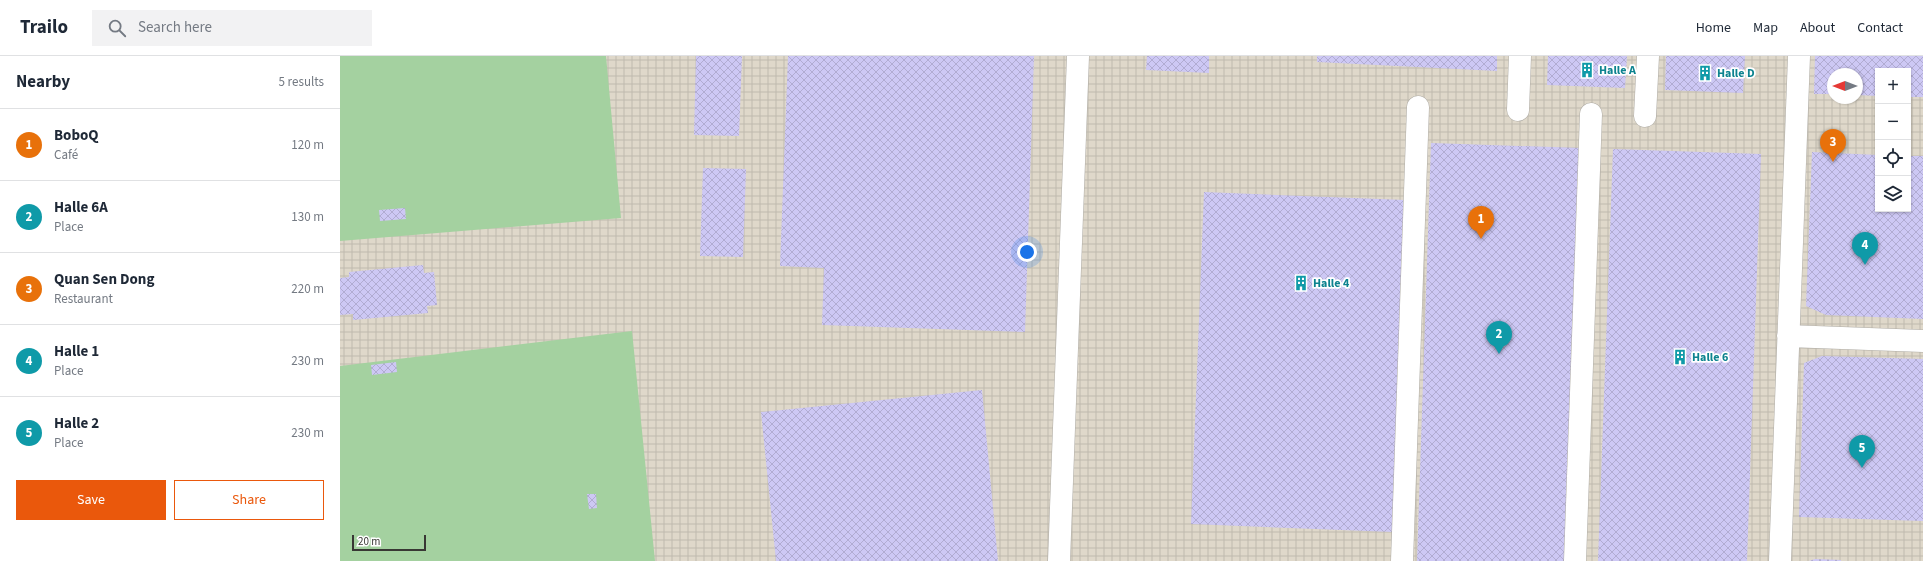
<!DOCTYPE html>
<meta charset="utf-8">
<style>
body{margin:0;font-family:"Source Sans 3",sans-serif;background:#f2f2f3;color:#1f2937}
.controls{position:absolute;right:12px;top:12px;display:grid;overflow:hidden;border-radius:0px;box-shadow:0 1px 3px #0004}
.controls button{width:36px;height:36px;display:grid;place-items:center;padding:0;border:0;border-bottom:1px solid #e0e1e3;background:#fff;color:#1f2937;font:20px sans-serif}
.compass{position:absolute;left:1487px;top:12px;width:36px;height:36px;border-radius:50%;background:#fff;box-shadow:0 1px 3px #0004;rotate:270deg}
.scale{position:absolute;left:12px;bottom:10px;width:74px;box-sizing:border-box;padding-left:4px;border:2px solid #383734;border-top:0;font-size:11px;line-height:14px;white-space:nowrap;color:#383734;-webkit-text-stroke:3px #fff;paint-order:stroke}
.you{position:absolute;left:687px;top:196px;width:14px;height:14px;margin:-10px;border:3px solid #fff;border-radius:50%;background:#1a73e8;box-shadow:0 0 0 6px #1a73e833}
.badge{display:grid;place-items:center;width:26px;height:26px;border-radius:50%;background:#ea580c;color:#fff;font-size:13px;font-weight:700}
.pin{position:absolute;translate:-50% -33px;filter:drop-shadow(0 1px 2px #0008)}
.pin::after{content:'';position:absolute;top:21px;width:14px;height:12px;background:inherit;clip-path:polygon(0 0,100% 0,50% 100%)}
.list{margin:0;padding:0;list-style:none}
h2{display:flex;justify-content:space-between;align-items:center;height:52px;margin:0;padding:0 16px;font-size:17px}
h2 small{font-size:13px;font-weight:400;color:#747a83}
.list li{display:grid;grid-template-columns:26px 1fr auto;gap:12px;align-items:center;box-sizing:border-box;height:72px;padding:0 16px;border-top:1px solid #e0e1e3}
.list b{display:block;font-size:15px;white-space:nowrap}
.list p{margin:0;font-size:13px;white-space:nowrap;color:#747a83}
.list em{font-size:13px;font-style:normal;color:#747a83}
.actions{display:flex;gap:8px;padding:12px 16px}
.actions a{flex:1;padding:9px 0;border:1px solid #ea580c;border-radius:0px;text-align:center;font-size:14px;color:#ea580c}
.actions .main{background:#ea580c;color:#fff}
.icon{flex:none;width:22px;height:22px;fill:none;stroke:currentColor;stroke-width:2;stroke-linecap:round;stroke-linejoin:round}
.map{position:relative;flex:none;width:1583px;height:505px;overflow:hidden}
header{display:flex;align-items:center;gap:24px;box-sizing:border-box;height:56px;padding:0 20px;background:#fff;border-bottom:1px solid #e0e1e3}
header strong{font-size:19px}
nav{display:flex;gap:22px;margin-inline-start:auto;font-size:14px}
.search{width:280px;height:36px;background:#f2f2f3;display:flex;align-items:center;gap:10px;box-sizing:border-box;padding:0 14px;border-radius:0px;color:#747a83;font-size:15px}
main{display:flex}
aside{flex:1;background:#fff}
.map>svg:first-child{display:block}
</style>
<header>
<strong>Trailo</strong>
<div class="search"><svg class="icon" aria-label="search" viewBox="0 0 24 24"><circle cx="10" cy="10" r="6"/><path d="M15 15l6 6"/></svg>Search here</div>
<nav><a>Home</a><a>Map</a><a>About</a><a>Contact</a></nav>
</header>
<main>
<aside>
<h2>Nearby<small>5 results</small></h2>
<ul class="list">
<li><span class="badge" style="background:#e8710a">1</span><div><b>BoboQ</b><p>Café</p></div><em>120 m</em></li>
<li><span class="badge" style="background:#0f9aa8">2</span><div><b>Halle 6A</b><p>Place</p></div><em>130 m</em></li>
<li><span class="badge" style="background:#e8710a">3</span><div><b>Quan Sen Dong</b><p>Restaurant</p></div><em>220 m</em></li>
<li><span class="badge" style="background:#0f9aa8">4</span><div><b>Halle 1</b><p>Place</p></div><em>230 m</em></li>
<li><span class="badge" style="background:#0f9aa8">5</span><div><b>Halle 2</b><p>Place</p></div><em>230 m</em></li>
</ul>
<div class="actions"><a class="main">Save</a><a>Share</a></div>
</aside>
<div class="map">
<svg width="1583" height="505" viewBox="0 0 1583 505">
<defs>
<pattern id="industrial-grid" width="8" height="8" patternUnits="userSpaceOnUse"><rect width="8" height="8" fill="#dfd8ca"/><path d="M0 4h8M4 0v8" fill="none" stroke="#c0baae"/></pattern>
<pattern id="building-cross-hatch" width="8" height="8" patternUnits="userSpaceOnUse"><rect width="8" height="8" fill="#cdc8f4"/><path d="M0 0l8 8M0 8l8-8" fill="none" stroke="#b1acd2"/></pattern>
</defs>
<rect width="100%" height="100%" fill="#e6e2db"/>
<path fill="url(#industrial-grid)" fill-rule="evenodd" d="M0 0H1583V505H0ZM1538 15H1568V153H1538ZM1493 18H1517V42H1493Z"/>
<path fill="#a4d1a0" d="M0 0H266L281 162 0 185Z
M292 275 315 505H0V310Z"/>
<path fill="url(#building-cross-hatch)" d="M356 0H402L399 80 354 79Z
M448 0H694L685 276 482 269 484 212 440 210Z
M807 0H869V17L806 14Z
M977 0H1157V15L977 6Z
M1208 0H1287L1285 32 1207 29Z
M1326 0H1405L1403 37 1325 34Z
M1475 0H1583V41H1568V15H1538V40L1517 39V18H1493V38H1474Z
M1091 87 1241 92 1226 505H1077Z
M1273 93 1421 98 1407 505H1258Z
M1472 96 1538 99V153H1568V100H1583V263L1486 259 1466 250Z
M363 112 406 113 403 201 360 200Z
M864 136 1065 144 1053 476 851 468Z
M65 152 66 163 40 165 39 154Z
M83 209 84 217 94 216 97 249 87 250 88 257 13 264V258L0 259V222L9 221V216Z
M1482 300 1583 303V465L1459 461 1464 307Z
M56 306 57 316 32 319 31 309Z
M642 334 658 505H436L421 356Z
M247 438H256L257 452 249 453Z
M1475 503 1501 504V505H1469Z"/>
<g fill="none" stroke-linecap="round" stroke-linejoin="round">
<g stroke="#b0ada6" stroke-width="23">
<path id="minor" d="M1178 54 1180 0
M1305 60 1308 0
M1448 280 1583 285
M719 505 738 0
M1062 505 1078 51
M1235 505 1251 58
M1440 505 1459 0"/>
</g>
<use href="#minor" stroke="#fff" stroke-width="22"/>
</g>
<defs>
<g id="building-bare" transform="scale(1.2)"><path d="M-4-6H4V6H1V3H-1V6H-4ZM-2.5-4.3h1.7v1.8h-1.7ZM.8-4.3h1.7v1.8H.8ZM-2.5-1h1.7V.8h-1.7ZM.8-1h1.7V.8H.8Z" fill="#0f9aa8" stroke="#fff" stroke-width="2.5" paint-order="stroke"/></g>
</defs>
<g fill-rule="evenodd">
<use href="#building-bare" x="1247" y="14"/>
<use href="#building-bare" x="1365" y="17"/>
<use href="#building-bare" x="961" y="227"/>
<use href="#building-bare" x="1340" y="301"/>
</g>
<g text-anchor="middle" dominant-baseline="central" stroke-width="3.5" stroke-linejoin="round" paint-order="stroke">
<g font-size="12" font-weight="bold" fill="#0d838f" stroke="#fff" text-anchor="start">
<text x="1259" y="14">Halle A</text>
<text x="1377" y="17">Halle D</text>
<text x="973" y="227">Halle 4</text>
<text x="1352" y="301">Halle 6</text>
</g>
</g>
</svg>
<div class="controls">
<button>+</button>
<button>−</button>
<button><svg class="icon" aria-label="locate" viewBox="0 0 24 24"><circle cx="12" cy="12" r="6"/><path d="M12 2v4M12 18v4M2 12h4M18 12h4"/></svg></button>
<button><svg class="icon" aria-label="layers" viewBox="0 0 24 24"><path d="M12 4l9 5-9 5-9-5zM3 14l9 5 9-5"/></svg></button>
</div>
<svg class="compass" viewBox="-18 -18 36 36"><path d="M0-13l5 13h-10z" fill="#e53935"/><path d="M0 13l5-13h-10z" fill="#747a83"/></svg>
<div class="scale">20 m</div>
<div class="you"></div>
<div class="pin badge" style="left:1141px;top:183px;background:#e8710a">1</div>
<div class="pin badge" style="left:1159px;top:298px;background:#0f9aa8">2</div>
<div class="pin badge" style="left:1493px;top:106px;background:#e8710a">3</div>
<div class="pin badge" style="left:1525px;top:209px;background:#0f9aa8">4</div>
<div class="pin badge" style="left:1522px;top:412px;background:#0f9aa8">5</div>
</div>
</main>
